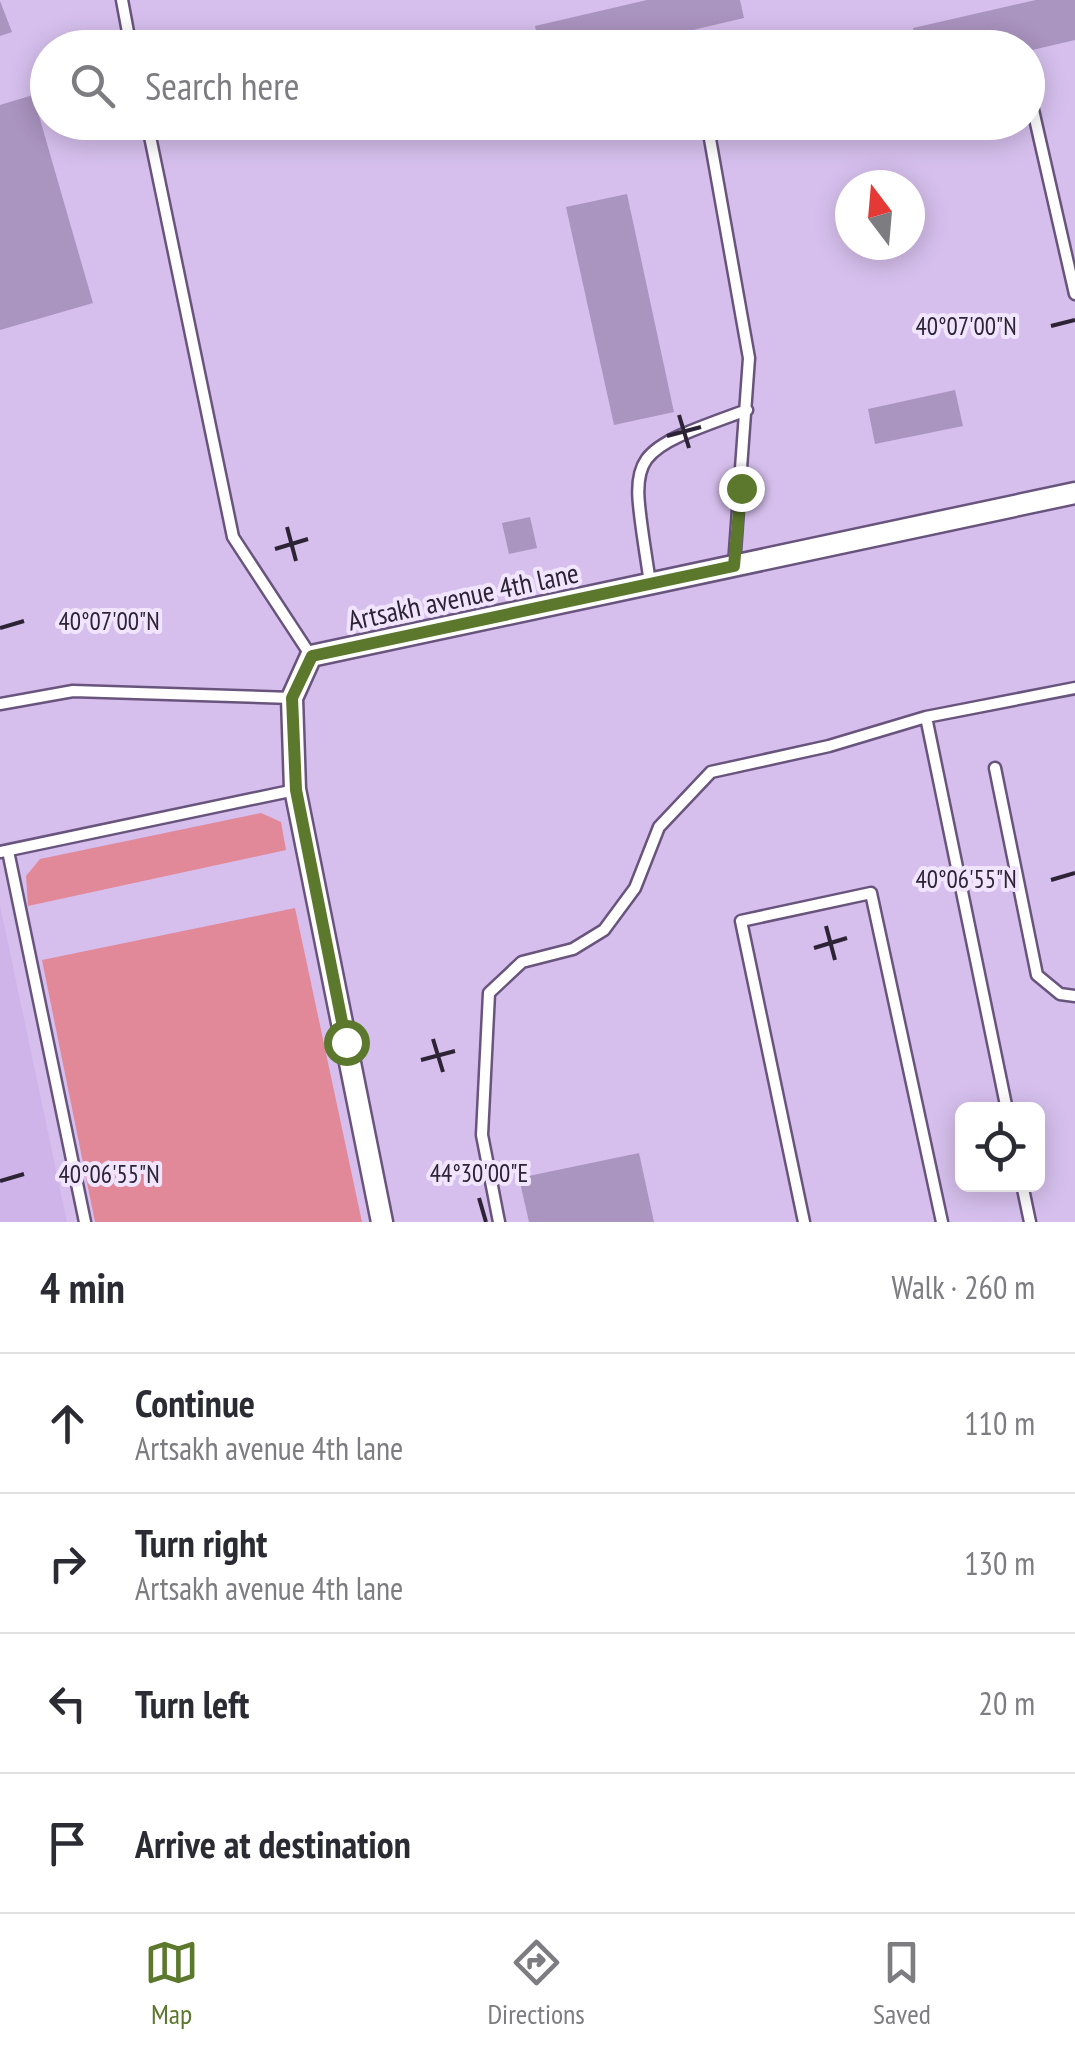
<!DOCTYPE html>
<meta charset="utf-8">
<style>
body{margin:0;font-family:"PT Sans Narrow",sans-serif;background:#f7f7f7;color:#2b2b33}
.controls{position:absolute;right:30px;bottom:30px;display:grid;overflow:hidden;border-radius:15px;box-shadow:0 5px 25px #0003}
.controls button{width:90px;height:90px;display:grid;place-items:center;padding:0;border:0;border-bottom:2px solid #e1e1e2;background:#fff;color:#2b2b33;font:50px sans-serif}
.compass{position:absolute;left:835px;top:170px;width:90px;height:90px;border-radius:50%;background:#fff;box-shadow:0 5px 25px #0003;rotate:344deg}
.stop{position:absolute;width:30px;height:30px;margin:-22px;border:8px solid #5b782d;border-radius:50%;background:#fff}
.stop.end{background:#5b782d;border-color:#fff;box-shadow:0 2px 10px #0008}
.list{margin:0;padding:0;list-style:none}
h2{display:flex;justify-content:space-between;align-items:center;height:130px;margin:0;padding:0 40px;font-size:42px}
h2 small{font-size:32px;font-weight:400;color:#7c7c81}
.list li{display:grid;grid-template-columns:65px 1fr auto;gap:30px;align-items:center;box-sizing:border-box;height:140px;padding:0 40px;border-top:2px solid #e1e1e2}
.list b{display:block;font-size:38px;white-space:nowrap}
.list p{margin:0;font-size:32px;white-space:nowrap;color:#7c7c81}
.list em{font-size:32px;font-style:normal;color:#7c7c81}
.icon{flex:none;width:55px;height:55px;fill:none;stroke:currentColor;stroke-width:2;stroke-linecap:round;stroke-linejoin:round}
.map{position:relative;flex:none;width:1075px;height:1222px;overflow:hidden}
.search{position:absolute;background:#fff;box-shadow:0 5px 25px #0003;left:30px;right:30px;top:30px;height:110px;display:flex;align-items:center;gap:25px;box-sizing:border-box;padding:0 35px;border-radius:55px;color:#7c7c81;font-size:38px}
.sheet{height:690px;background:#fff}
nav{display:flex;justify-content:space-around;align-items:center;box-sizing:border-box;height:140px;border-top:2px solid #e1e1e2;background:#fff;font-size:28px;color:#7c7c81}
nav a{display:grid;justify-items:center;gap:5px}
nav .on{color:#5b782d}
.map>svg:first-child{display:block}
</style>
<div class="map">
<svg width="1075" height="1222" viewBox="0 0 1075 1222">
<rect width="100%" height="100%" fill="#d6bfed"/>
<path fill="#cfb4e9" d="M0 905 67 1222H0Z"/>
<path fill="#e18899" d="M261 813 281 822 286 850 28 906 26 876 40 859Z
M295 908 362 1222H95L42 960Z"/>
<path fill="#aa94c0" d="M647 0H740L744 18 616 48H540L535 26Z
M1036 0H1075V40L1028 51 917 48 913 28Z
M0 1 12 32 0 36Z
M897 32 900 48H837V46Z
M33 95 93 303 0 330V105Z
M627 194 674 412 614 425 566 207Z
M955 390 963 426 875 444 868 409Z
M530 517 537 548 509 554 502 523Z
M639 1153 654 1222H529L519 1178Z"/>
<g fill="none" stroke-linecap="round" stroke-linejoin="round">
<g stroke="#69547d" stroke-width="15">
<path id="service" d="M122 0 131 48
M1028 88 1075 294
M147 122 233 537 311 656
M707 122 749 358 734 565
M650 583C631 452 619 456 747 410
M0 704 73 691 292 698
M995 768 1037 975 1060 994 1075 996
M8 851 85 1222
M0 852 295 790
M1007 1110 926 717 1075 688
M1022 1184 1030 1222
M499 1222 482 1135 489 993 522 962 573 949 604 930 635 888 659 827 711 772 829 746 926 717
M804 1222 741 921 871 893 942 1222"/>
</g>
<g stroke="#69547d" stroke-width="25">
<path id="minor" d="M382 1222 295 789 292 698 311 656 1075 493"/>
</g>
<use href="#service" stroke="#fff" stroke-width="10"/>
<use href="#minor" stroke="#fff" stroke-width="20"/>
</g>
<g fill="none" stroke-linecap="round" stroke-linejoin="round">
<path stroke="#5b782d" stroke-width="12" d="M346 1042 296 790 292 698 312 656 734 566 741 488"/>
</g>
<path fill="none" stroke="#2c2335" stroke-width="4" d="M1051 326 1075 320M679 415 689 448M667 436 701 427M287 527 296 561M275 549 308 539M0 628 24 621M1051 880 1075 873M826 926 835 960M814 948 847 938M433 1039 443 1072M421 1060 455 1051M0 1181 24 1174M479 1198 486 1222"/>
<g text-anchor="middle" dominant-baseline="central" stroke-width="8" stroke-linejoin="round" paint-order="stroke">
<g font-size="28" fill="#2c2335" stroke="#f1e5fd">
<text transform="translate(463 596) rotate(-12)">Artsakh avenue 4th lane</text>
</g>
</g>
<g font-size="25" text-anchor="middle" fill="#2c2335" stroke="#f1e5fd" stroke-width="8" stroke-linejoin="round" paint-order="stroke">
<text x="966" y="335">40°07'00"N</text>
<text x="109" y="630">40°07'00"N</text>
<text x="966" y="888">40°06'55"N</text>
<text x="479" y="1182">44°30'00"E</text>
<text x="109" y="1183">40°06'55"N</text>
</g>
</svg>
<div class="controls">
<button><svg class="icon" aria-label="locate" viewBox="0 0 24 24"><circle cx="12" cy="12" r="6"/><path d="M12 2v4M12 18v4M2 12h4M18 12h4"/></svg></button>
</div>
<svg class="compass" viewBox="-18 -18 36 36"><path d="M0-13l5 13h-10z" fill="#e53935"/><path d="M0 13l5-13h-10z" fill="#7c7c81"/></svg>
<div class="stop" style="left:346px;top:1042px"></div>
<div class="stop end" style="left:741px;top:488px"></div>
<div class="search"><svg class="icon" aria-label="search" viewBox="0 0 24 24"><circle cx="10" cy="10" r="6"/><path d="M15 15l6 6"/></svg>Search here</div>
</div>
<section class="sheet">
<h2>4 min<small>Walk · 260 m</small></h2>
<ul class="list">
<li><svg class="icon" aria-label="ahead" viewBox="0 0 24 24"><path d="M12 20V5M6 11l6-6 6 6"/></svg><div><b>Continue</b><p>Artsakh avenue 4th lane</p></div><em>110 m</em></li>
<li><svg class="icon" aria-label="right" viewBox="0 0 24 24"><path d="M7 20v-9h11M14 6l5 5-5 5"/></svg><div><b>Turn right</b><p>Artsakh avenue 4th lane</p></div><em>130 m</em></li>
<li><svg class="icon" aria-label="left" viewBox="0 0 24 24"><path d="M17 20v-9H6M10 6l-5 5 5 5"/></svg><div><b>Turn left</b></div><em>20 m</em></li>
<li><svg class="icon" aria-label="arrive" viewBox="0 0 24 24"><path d="M6 21V4h12l-3 4 3 4H6"/></svg><div><b>Arrive at destination</b></div></li>
</ul>
</section>
<nav>
<a class="on"><svg class="icon" aria-label="map" viewBox="0 0 24 24"><path d="M3 6l6-2 6 2 6-2v14l-6 2-6-2-6 2zM9 4v14M15 6v14"/></svg>Map</a>
<a><svg class="icon" aria-label="directions" viewBox="0 0 24 24"><path d="M12 3l9 9-9 9-9-9zM9 14v-3h6M13 9l2 2-2 2"/></svg>Directions</a>
<a><svg class="icon" aria-label="saved" viewBox="0 0 24 24"><path d="M7 4h10v16l-5-4-5 4z"/></svg>Saved</a>
</nav>
